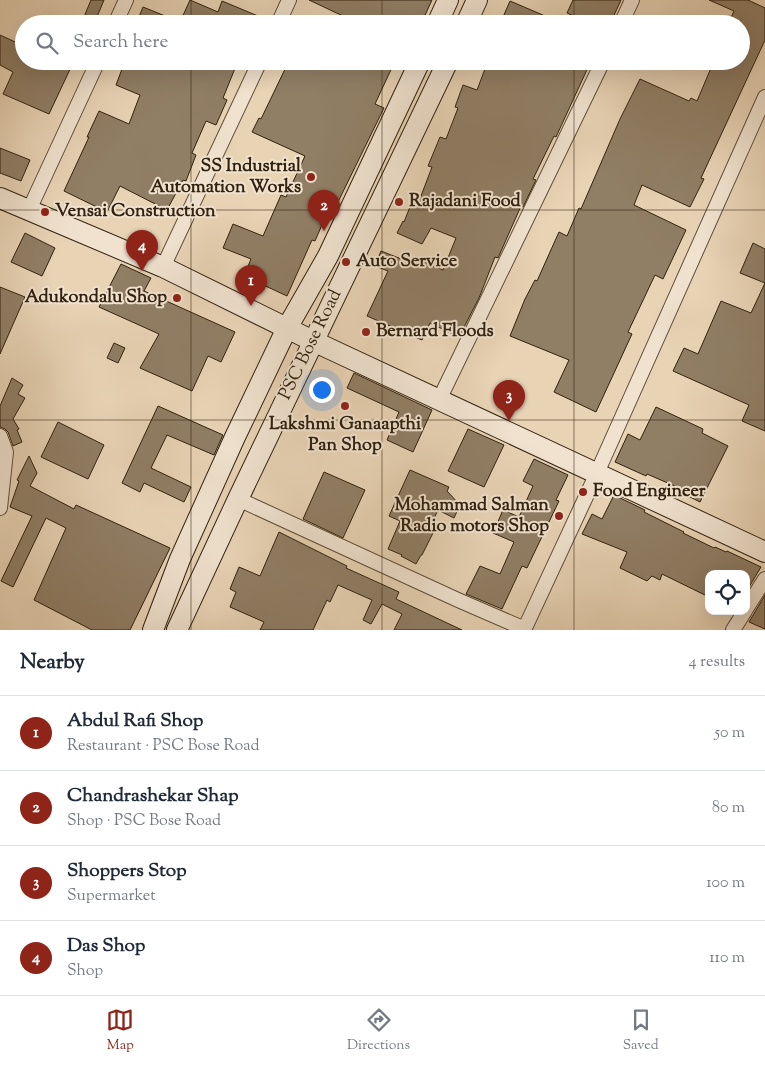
<!DOCTYPE html>
<meta charset="utf-8">
<style>
body{margin:0;font-family:"Sorts Mill Goudy",serif;background:#f2f2f3;color:#1f2937}
.controls{position:absolute;right:15px;bottom:15px;display:grid;overflow:hidden;border-radius:10px;box-shadow:0 5px 20px #0002}
.controls button{width:45px;height:45px;display:grid;place-items:center;padding:0;border:0;border-bottom:1px solid #e0e1e3;background:#fff;color:#1f2937;font:25px sans-serif}
.you{position:absolute;left:321px;top:389px;width:18px;height:18px;margin:-12px;border:4px solid #fff;border-radius:50%;background:#1a73e8;box-shadow:0 0 0 8px #1a73e833}
.badge{display:grid;place-items:center;width:32px;height:32px;border-radius:50%;background:#8f2418;color:#fff;font-size:16px;font-weight:700}
.pin{position:absolute;translate:-50% -41px;filter:drop-shadow(0 1px 2px #0008)}
.pin::after{content:'';position:absolute;top:26px;width:18px;height:15px;background:inherit;clip-path:polygon(0 0,100% 0,50% 100%)}
.list{margin:0;padding:0;list-style:none}
h2{display:flex;justify-content:space-between;align-items:center;height:65px;margin:0;padding:0 20px;font-size:21px}
h2 small{font-size:16px;font-weight:400;color:#747a83}
.list li{display:grid;grid-template-columns:32px 1fr auto;gap:15px;align-items:center;box-sizing:border-box;height:75px;padding:0 20px;border-top:1px solid #e0e1e3}
.list b{display:block;font-size:19px;white-space:nowrap}
.list p{margin:0;font-size:16px;white-space:nowrap;color:#747a83}
.list em{font-size:16px;font-style:normal;color:#747a83}
.icon{flex:none;width:28px;height:28px;fill:none;stroke:currentColor;stroke-width:2;stroke-linecap:round;stroke-linejoin:round}
.map{position:relative;flex:none;width:765px;height:630px;overflow:hidden}
.search{position:absolute;background:#fff;box-shadow:0 5px 20px #0002;left:15px;right:15px;top:15px;height:55px;display:flex;align-items:center;gap:12px;box-sizing:border-box;padding:0 18px;border-radius:28px;color:#747a83;font-size:19px}
.sheet{height:365px;background:#fff}
nav{display:flex;justify-content:space-around;align-items:center;box-sizing:border-box;height:70px;border-top:1px solid #e0e1e3;background:#fff;font-size:14px;color:#747a83}
nav a{display:grid;justify-items:center;gap:2px}
nav .on{color:#8f2418}
.map>svg:first-child{display:block}
</style>
<div class="map">
<svg width="765" height="630" viewBox="0 0 765 630">
<rect width="100%" height="100%" fill="#e8d3b5"/>
<filter id="stains"><feTurbulence type="fractalNoise" baseFrequency=".004" numOctaves="4"/><feColorMatrix values="0 0 0 0 .2 0 0 0 0 .09 0 0 0 0 .02 0 0 0 .5 -.17"/></filter>
<radialGradient id="worn" r=".72"><stop offset=".6" stop-color="#630" stop-opacity="0"/><stop offset="1" stop-color="#630" stop-opacity=".3"/></radialGradient>
<path fill="#907e65" stroke="#31210f" d="M91 0H104L94 24H81Z
M190 0 218 12 222 1 270 21 269 24H136L143 7 180 22Z
M309 0H432L421 24H360Z
M573 0H621L610 24H592L567 13Z
M709 0H748L765 8V40L701 178 704 179 690 207 642 185 634 205 686 230 663 279 655 275 628 332 632 334 596 412 554 392 569 360 510 336 525 299 535 280 537 281 559 232 567 236 579 208 581 209 620 119 640 79 689 101 691 98 697 101 714 61H741V24H728L734 11Z
M510 1 564 24H500Z
M0 35 24 46V61H63L72 65 49 114 3 94 13 72 0 65Z
M125 61H238L223 98 227 100 216 125 206 121 192 153 196 155 186 181 183 180 167 210 120 186 107 212 64 191 89 137H87L99 111 129 124 140 95 116 85Z
M294 61H395L375 104 384 108 336 206 331 204 315 241 312 240 287 296 244 276 251 259 223 248 233 224 263 236 281 195 286 197 305 156 252 132 259 118 261 119 287 65 291 67Z
M488 61H591L556 137 554 136 533 179 536 180 523 207 521 206 498 258 495 257 479 298 459 337 430 323 422 340 367 316 388 271 375 266 381 251 422 267 424 262 443 270 456 238 431 228 422 244 397 233 403 221 404 222 415 194 421 196 432 167 428 166 440 137 446 139 458 108 455 107 463 85 477 90Z
M0 148 30 160 21 181 0 173Z
M25 233 55 248 42 276 11 262Z
M753 243 765 249V431L742 421 749 405 673 371 684 348 698 354 721 301 751 313 765 283 740 273Z
M121 264 151 278 144 291 235 332 221 362 208 356 192 391 140 368 159 334 99 307Z
M0 287 25 297 0 354Z
M114 343 125 348 118 363 107 358Z
M354 373 432 410 413 452 387 440 399 412 347 388Z
M12 378 23 385 18 394 25 398 13 419 19 429 17 430 22 442 13 446 8 432 5 429 0 427V406Z
M158 406 223 435 214 455 167 435 151 468 191 487 184 502 144 483 140 492 122 483Z
M656 407 703 429 702 433 728 446 700 502 676 490 677 487 647 474 646 476 615 462 628 434 640 440Z
M58 422 104 445 88 479 41 457Z
M468 429 504 445 484 487 448 471Z
M29 456 37 473 30 486 74 509 76 505 170 548 130 630H92L34 600 66 528 46 518 13 587 1 581 32 516 10 507 19 481 17 480Z
M534 459 568 475 556 500 559 501 527 568 522 566 502 609 466 594 480 566 500 574 514 542 493 533 503 510 519 517 533 486 523 481Z
M410 470 449 487 447 491 460 505 454 518 438 510 429 529 434 531 422 555H421L416 564 401 556 402 555 388 549 400 521 389 516Z
M324 472 365 490 343 538 303 519Z
M614 495 645 510 644 512 684 532 683 533 714 548 715 547 726 552 727 551 761 567 746 592V574H709V597L662 574 660 580 652 576 647 581 620 568 627 552 582 534 592 514 602 519Z
M279 532 347 566 346 568 399 592 396 599 462 630H394L402 614 382 604 371 624 363 620 372 600 338 585 330 602 327 600 313 630H260L264 622 230 607 236 592 230 589 239 567 260 576Z
M765 595V629L749 622Z"/>
<g fill="none" stroke-linecap="round" stroke-linejoin="round">
<g stroke="#5f4e38" stroke-width="16">
<path id="street" d="M115 24 126 0
M278 24 289 0
M621 24 632 0
M29 210 98 61
M163 267 260 61
M439 400 603 61
M0 436 6 452 0 508
M238 499 458 600 525 629
M746 609 765 579
M524 630 597 473 765 97
M733 630 745 611"/>
</g>
<g stroke="#31210f" stroke-width="22">
<path id="secondary" d="M437 24 448 0
M466 24 477 0
M0 198 163 267 313 341 765 552
M153 630 180 559 235 437 287 328 328 256 420 61
M177 630 238 499 448 61"/>
</g>
<use href="#street" stroke="#f0e2cf" stroke-width="14"/>
<use href="#secondary" stroke="#f0e2cf" stroke-width="20"/>
</g>
<path fill="none" stroke="#31210f" stroke-width="1" stroke-opacity="0.55" d="M191 0V24M382 0V24M574 0V24M191 61V630M382 61V630M574 61V630M0 210H765M0 420H765"/>
<g fill="#8f2418" stroke="#f0e2cf" stroke-width="2">
<circle cx="311" cy="177" r="5"/>
<circle cx="399" cy="202" r="5"/>
<circle cx="45" cy="212" r="5"/>
<circle cx="346" cy="262" r="5"/>
<circle cx="177" cy="298" r="5"/>
<circle cx="366" cy="332" r="5"/>
<circle cx="345" cy="406" r="5"/>
<circle cx="583" cy="492" r="5"/>
<circle cx="559" cy="516" r="5"/>
</g>
<g text-anchor="middle" dominant-baseline="central" stroke-width="4" stroke-linejoin="round" paint-order="stroke">
<g font-size="18" font-weight="bold" fill="#31210f" stroke="#f0e2cf" text-anchor="start">
<text x="301" y="167" text-anchor="end">SS Industrial<tspan x="301" dy="21">Automation Works</tspan></text>
<text x="409" y="202">Rajadani Food</text>
<text x="55" y="212">Vensai Construction</text>
<text x="356" y="262">Auto Service</text>
<text x="167" y="298" text-anchor="end">Adukondalu Shop</text>
<text x="376" y="332">Bernard Floods</text>
<text x="345" y="425" text-anchor="middle">Lakshmi Ganaapthi<tspan x="345" dy="21">Pan Shop</tspan></text>
<text x="593" y="492">Food Engineer</text>
<text x="549" y="506" text-anchor="end">Mohammad Salman<tspan x="549" dy="21">Radio motors Shop</tspan></text>
</g>
<g font-size="18" fill="#31210f" stroke="#f0e2cf">
<text transform="translate(311 345) rotate(-64)">PSC Bose Road</text>
</g>
</g>
<rect width="100%" height="100%" filter="url(#stains)"/>
<rect width="100%" height="100%" fill="url(#worn)"/>
</svg>
<div class="controls">
<button><svg class="icon" aria-label="locate" viewBox="0 0 24 24"><circle cx="12" cy="12" r="6"/><path d="M12 2v4M12 18v4M2 12h4M18 12h4"/></svg></button>
</div>
<div class="you"></div>
<div class="pin badge" style="left:251px;top:306px">1</div>
<div class="pin badge" style="left:324px;top:231px">2</div>
<div class="pin badge" style="left:509px;top:421px">3</div>
<div class="pin badge" style="left:142px;top:271px">4</div>
<div class="search"><svg class="icon" aria-label="search" viewBox="0 0 24 24"><circle cx="10" cy="10" r="6"/><path d="M15 15l6 6"/></svg>Search here</div>
</div>
<section class="sheet">
<h2>Nearby<small>4 results</small></h2>
<ul class="list">
<li><span class="badge">1</span><div><b>Abdul Rafi Shop</b><p>Restaurant · PSC Bose Road</p></div><em>50 m</em></li>
<li><span class="badge">2</span><div><b>Chandrashekar Shap</b><p>Shop · PSC Bose Road</p></div><em>80 m</em></li>
<li><span class="badge">3</span><div><b>Shoppers Stop</b><p>Supermarket</p></div><em>100 m</em></li>
<li><span class="badge">4</span><div><b>Das Shop</b><p>Shop</p></div><em>110 m</em></li>
</ul>
</section>
<nav>
<a class="on"><svg class="icon" aria-label="map" viewBox="0 0 24 24"><path d="M3 6l6-2 6 2 6-2v14l-6 2-6-2-6 2zM9 4v14M15 6v14"/></svg>Map</a>
<a><svg class="icon" aria-label="directions" viewBox="0 0 24 24"><path d="M12 3l9 9-9 9-9-9zM9 14v-3h6M13 9l2 2-2 2"/></svg>Directions</a>
<a><svg class="icon" aria-label="saved" viewBox="0 0 24 24"><path d="M7 4h10v16l-5-4-5 4z"/></svg>Saved</a>
</nav>
